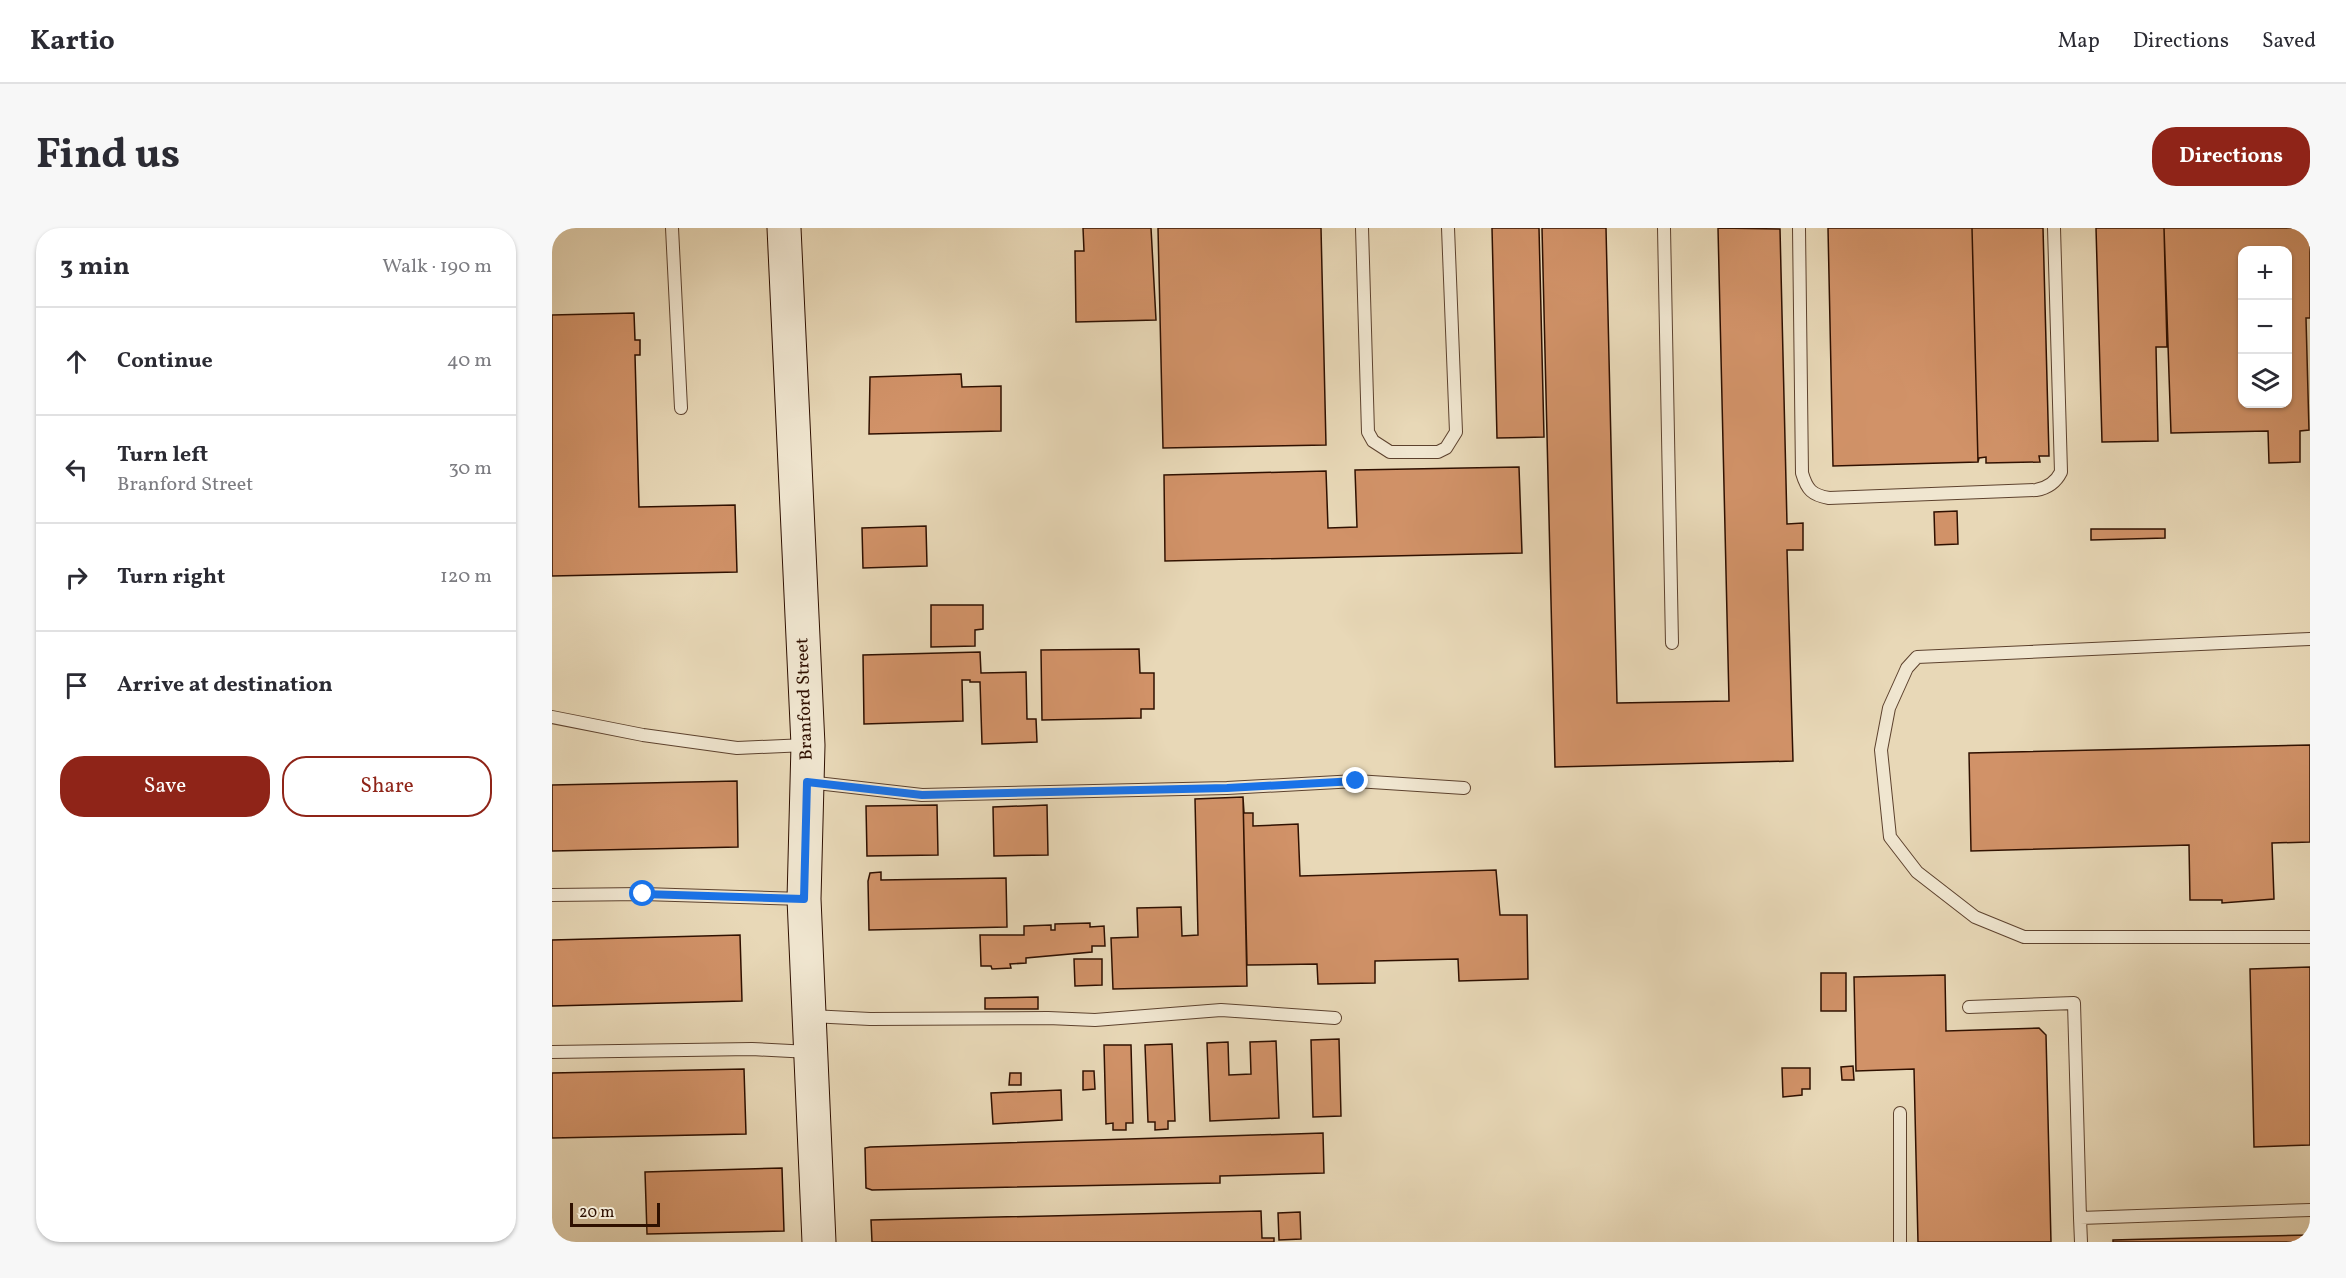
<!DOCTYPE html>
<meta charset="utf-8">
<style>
body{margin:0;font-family:Vollkorn,serif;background:#f7f7f7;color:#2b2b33}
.controls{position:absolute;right:18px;top:18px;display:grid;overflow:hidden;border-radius:12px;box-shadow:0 2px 4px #0004}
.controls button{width:54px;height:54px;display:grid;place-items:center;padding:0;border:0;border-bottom:2px solid #e1e1e2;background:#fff;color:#2b2b33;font:30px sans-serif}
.scale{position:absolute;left:18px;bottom:15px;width:90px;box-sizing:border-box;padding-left:6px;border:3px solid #2f1000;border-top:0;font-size:16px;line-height:21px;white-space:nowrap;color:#2f1000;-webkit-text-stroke:4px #f0e6d0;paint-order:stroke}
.stop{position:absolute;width:18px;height:18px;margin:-14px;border:4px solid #1a73e8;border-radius:50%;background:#fff}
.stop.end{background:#1a73e8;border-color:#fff;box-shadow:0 2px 6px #0008}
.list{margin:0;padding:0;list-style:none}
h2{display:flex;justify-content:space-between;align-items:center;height:78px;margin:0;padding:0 24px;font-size:26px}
h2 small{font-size:20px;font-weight:400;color:#7c7c81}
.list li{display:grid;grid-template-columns:39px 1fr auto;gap:18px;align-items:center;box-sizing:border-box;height:108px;padding:0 24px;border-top:2px solid #e1e1e2}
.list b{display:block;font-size:22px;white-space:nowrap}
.list p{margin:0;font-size:20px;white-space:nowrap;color:#7c7c81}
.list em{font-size:20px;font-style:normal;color:#7c7c81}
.actions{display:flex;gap:12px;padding:18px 24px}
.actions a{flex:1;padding:14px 0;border:2px solid #8f2418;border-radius:24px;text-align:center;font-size:21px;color:#8f2418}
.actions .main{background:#8f2418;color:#fff}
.icon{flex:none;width:33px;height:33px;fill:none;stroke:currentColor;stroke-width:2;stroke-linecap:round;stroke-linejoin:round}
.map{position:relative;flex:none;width:1758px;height:1014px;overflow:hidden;border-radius:24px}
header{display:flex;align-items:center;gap:36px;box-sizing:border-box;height:84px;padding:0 30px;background:#fff;border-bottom:2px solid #e1e1e2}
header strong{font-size:28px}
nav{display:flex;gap:33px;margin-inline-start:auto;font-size:21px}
.intro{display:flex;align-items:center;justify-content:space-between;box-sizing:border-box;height:144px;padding:0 36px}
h1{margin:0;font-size:42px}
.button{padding:15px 27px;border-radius:24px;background:#8f2418;color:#fff;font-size:21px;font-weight:700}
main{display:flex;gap:36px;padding:0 36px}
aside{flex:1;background:#fff;border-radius:24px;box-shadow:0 2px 4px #0004}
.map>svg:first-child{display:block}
</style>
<header>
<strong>Kartio</strong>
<nav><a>Map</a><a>Directions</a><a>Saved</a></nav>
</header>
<div class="intro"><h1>Find us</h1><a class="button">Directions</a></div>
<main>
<aside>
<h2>3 min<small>Walk · 190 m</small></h2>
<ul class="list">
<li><svg class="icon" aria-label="ahead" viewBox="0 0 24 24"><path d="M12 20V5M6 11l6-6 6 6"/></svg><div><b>Continue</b></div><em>40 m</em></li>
<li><svg class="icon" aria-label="left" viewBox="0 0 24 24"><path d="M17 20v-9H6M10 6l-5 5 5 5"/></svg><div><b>Turn left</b><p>Branford Street</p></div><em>30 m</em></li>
<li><svg class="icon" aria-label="right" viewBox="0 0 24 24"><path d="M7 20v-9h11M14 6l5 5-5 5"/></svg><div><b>Turn right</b></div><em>120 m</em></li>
<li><svg class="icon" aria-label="arrive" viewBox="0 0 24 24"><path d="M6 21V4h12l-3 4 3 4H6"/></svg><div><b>Arrive at destination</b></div></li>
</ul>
<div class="actions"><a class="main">Save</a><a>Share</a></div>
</aside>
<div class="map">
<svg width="1758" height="1014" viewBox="0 0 1758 1014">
<rect width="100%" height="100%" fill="#e8d8b7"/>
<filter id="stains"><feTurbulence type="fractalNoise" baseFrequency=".00333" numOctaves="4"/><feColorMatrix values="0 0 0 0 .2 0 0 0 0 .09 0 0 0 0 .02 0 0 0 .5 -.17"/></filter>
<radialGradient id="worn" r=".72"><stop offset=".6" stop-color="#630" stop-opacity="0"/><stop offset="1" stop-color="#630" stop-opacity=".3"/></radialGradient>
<path fill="#d19268" stroke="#2f1000" stroke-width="1.5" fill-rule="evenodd" d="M531 0H599L604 92 524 94 523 23H532Z
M606 0H769L774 217 611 220Z
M940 0H987L992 209 945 210Z
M990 0H1054L1065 475 1177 473 1166 0 1228 1 1235 296 1251 295V322H1235L1241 533 1003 539Z
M1276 0H1420L1426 234 1281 238Z
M1420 0H1491L1497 228H1487L1488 234 1434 235V229L1427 230 1426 234Z
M1544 0H1612L1615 119H1604L1606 213 1550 214Z
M1612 0H1758V90H1754L1757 202 1748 203V234L1717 235 1716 203 1619 205ZM1690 22H1736V176H1690Z
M82 85 83 112H88V127H83L87 279 183 277 185 344 0 348V87Z
M409 146 410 159 449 158V203L317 206 318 149Z
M967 239 970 325 613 333 612 247 774 243 776 300 805 299 803 242Z
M1405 283 1406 316 1383 317 1382 284Z
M374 298 375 338 311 340 310 300Z
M1539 301H1613V310L1539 312Z
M379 377H431V401L423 402V418L379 419Z
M587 421 588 445H602V481H589V490L490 492 489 422Z
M428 424 429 445 474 444 475 491H484L485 514 430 516 428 454H418V452H410L411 493 312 496 311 427Z
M1758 517V614L1720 615 1722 671 1670 675V672H1638L1637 617 1419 623 1417 525Z
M185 553 186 619 0 623V557Z
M691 569 695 758 561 761 559 710 586 709 585 680 629 679 630 708 646 707 643 571Z
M691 569 692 585H701V598L746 596 748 648 944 642 948 687H975L976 751 907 753 906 731 823 733V755L766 756 765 736 695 737Z
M385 577 386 627 315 628 314 578Z
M495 577 496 627 442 628 441 579Z
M329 644V652L454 650 455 699 317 702 316 653 318 645Z
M538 695V699L552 698 553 718H540V724L474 730V735L458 736 459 740 440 741 439 738H429L428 707H472V698L499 697V702H503V696Z
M188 707 190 773 0 778V712Z
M522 731H550V757L523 758Z
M1758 739V917L1702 919 1698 741Z
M1269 745H1294V783H1269Z
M1393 747 1394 803 1487 800 1494 807 1499 1014H1366L1362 841 1304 843 1302 749Z
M486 769V781H433V770Z
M787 811 789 888 761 889 759 812Z
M724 813 727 890 658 893 655 815 676 814 677 847 699 846 698 814Z
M620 816 623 893H616V901L603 902V894H596L593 817Z
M552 817H579L581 895H574V902H561V895L554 896Z
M1301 838 1302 852H1290L1289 839Z
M1230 840H1258V861H1250V867L1231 869Z
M192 841 194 906 0 910V845Z
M531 843H542L543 861 531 862Z
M458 845H469V857H457Z
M509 862 510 892 441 896 439 865Z
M771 905 772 945 668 948V955L320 962 314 960 313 920 318 919Z
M230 940 232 1003 95 1006 93 944Z
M709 983 710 1010H722V1014H320L319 992Z
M748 984 749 1011 727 1012 726 985Z
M1758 1007V1014H1561V1012Z"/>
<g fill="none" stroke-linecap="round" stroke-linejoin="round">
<g stroke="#5d422e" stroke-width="14">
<path id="service" d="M120 0 129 180
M810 0 816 204 821 213 838 224H886L894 220 904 204 896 0
M1112 0 1120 415
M1247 0 1250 245C1255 262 1260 267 1277 270L1484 262C1496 260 1504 254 1509 244L1502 0
M1758 411 1365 429 1355 440 1337 480 1329 522 1338 609 1365 644 1423 689 1472 709H1758
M0 489 91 507 185 520 254 517
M256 554 370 567 675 560 804 553 912 560
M0 667 91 666 251 671
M1417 779 1522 775 1528 990
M259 788 318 791 496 790 543 792 669 782 783 790
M0 824 200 821 258 824
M1348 885V1014
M1529 1014 1528 990 1758 982"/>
</g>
<g stroke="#2f1000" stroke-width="35">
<path id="secondary" d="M232 0 256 517 252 671 267 1014"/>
</g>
<use href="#service" stroke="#f0e6d0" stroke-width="12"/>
<use href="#secondary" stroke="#f0e6d0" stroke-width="33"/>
</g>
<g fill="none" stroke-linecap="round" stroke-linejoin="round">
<path stroke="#1a73e8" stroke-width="8" d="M91 666 252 671 255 554 370 567 675 560 804 553"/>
</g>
<g text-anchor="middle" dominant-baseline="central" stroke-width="4.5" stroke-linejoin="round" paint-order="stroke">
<g font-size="18" fill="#2f1000" stroke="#f0e6d0">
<text transform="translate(253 471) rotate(-92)">Branford Street</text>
</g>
</g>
<rect width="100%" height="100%" filter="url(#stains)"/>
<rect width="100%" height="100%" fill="url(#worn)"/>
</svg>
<div class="controls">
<button>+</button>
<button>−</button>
<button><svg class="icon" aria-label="layers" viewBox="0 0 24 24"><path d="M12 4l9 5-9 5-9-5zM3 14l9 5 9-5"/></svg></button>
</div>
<div class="scale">20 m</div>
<div class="stop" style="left:91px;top:666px"></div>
<div class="stop end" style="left:804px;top:553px"></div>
</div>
</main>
